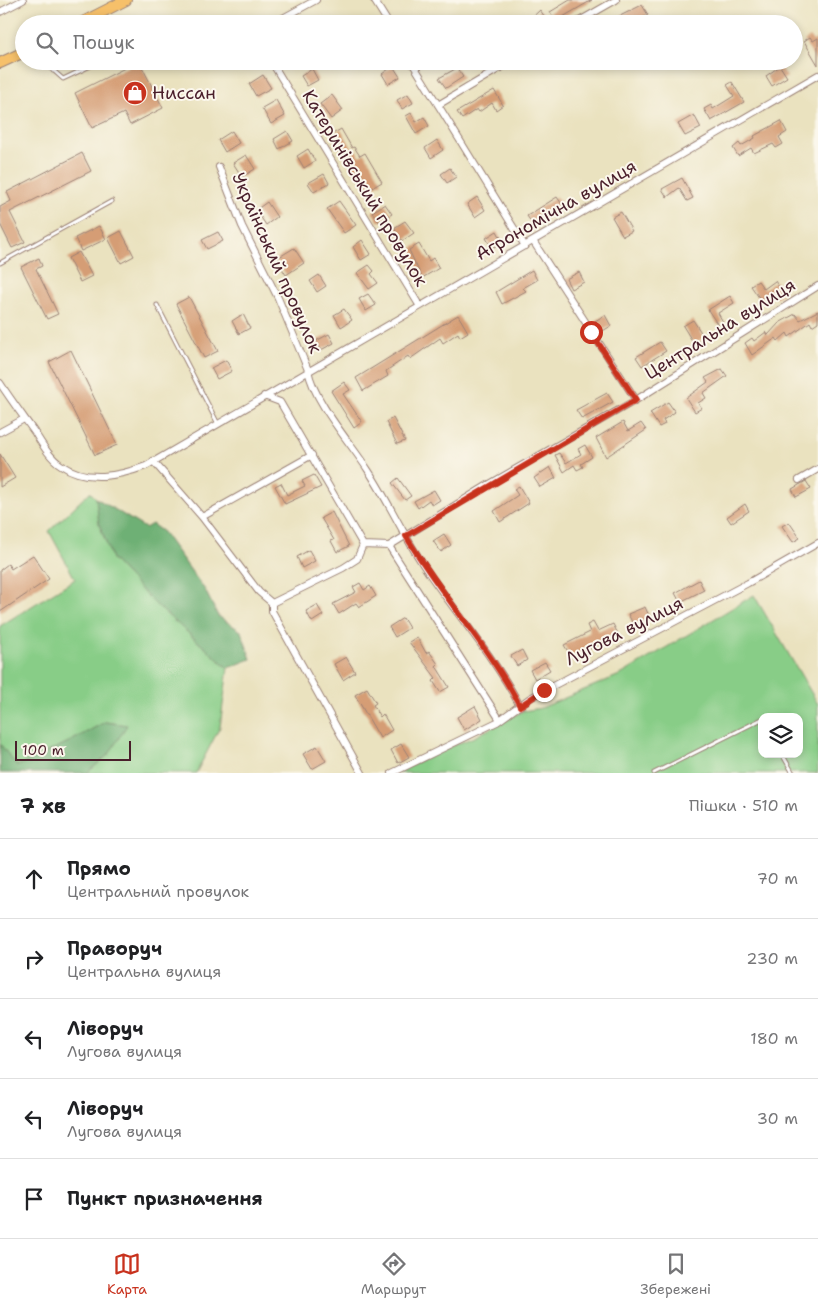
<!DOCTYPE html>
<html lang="uk">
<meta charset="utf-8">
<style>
body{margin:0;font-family:"Shantell Sans",sans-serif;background:#f2f2f2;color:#202124}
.controls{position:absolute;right:15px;bottom:15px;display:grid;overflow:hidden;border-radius:10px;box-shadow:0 2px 8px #0003}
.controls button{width:45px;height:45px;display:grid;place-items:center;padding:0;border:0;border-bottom:1px solid #e0e0e0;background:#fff;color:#202124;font:25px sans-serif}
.scale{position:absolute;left:15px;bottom:12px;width:116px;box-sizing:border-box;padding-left:5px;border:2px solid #4a1f2b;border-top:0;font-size:14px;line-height:18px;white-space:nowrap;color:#4a1f2b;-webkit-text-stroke:4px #fbf7ec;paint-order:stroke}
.stop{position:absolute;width:15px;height:15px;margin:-11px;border:4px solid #c8321e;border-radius:50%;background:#fff}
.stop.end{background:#c8321e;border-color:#fff;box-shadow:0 1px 5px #0008}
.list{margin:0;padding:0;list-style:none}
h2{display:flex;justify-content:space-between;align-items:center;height:65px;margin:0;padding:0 20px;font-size:21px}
h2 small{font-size:16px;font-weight:400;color:#757577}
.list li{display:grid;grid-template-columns:32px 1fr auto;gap:15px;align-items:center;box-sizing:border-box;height:80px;padding:0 20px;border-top:1px solid #e0e0e0}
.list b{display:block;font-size:19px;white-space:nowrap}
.list p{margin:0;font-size:16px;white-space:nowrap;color:#757577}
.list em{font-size:16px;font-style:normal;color:#757577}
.icon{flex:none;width:28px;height:28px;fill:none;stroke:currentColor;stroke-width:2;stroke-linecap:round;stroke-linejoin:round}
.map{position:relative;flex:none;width:818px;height:773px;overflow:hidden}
.search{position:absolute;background:#fff;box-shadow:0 2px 8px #0003;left:15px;right:15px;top:15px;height:55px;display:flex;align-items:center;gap:12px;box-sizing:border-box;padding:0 18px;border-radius:28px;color:#757577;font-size:19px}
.sheet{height:465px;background:#fff}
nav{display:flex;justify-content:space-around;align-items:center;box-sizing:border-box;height:70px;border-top:1px solid #e0e0e0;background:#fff;font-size:14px;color:#757577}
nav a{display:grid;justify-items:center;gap:2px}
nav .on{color:#c8321e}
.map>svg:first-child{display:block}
</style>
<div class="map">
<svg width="818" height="773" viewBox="0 0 818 773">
<rect width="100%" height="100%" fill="#fbf7ec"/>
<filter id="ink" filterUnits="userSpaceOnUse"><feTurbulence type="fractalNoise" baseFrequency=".02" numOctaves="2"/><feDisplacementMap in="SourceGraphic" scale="10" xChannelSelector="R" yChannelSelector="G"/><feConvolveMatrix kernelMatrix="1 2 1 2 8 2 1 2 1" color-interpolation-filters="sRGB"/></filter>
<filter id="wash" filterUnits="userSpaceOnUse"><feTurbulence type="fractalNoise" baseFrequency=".0096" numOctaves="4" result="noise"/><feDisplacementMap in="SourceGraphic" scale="20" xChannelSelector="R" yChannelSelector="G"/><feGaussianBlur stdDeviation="1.12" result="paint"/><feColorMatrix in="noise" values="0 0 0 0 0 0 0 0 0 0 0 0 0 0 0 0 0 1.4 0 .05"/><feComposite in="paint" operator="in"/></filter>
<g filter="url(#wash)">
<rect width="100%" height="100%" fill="#eae2bf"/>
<path fill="#88cd87" stroke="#697659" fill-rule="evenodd" d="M90 492 96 498 99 523 112 559 154 603 228 668 220 727 196 773H87L109 754 126 725 105 722 71 741 17 766 0 744V626L75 579 49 531Z
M754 595 818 704V773H398L432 754 474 737 523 711 541 708 622 674ZM762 717H799V754H762Z"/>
<path fill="#6eb074" stroke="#5c6850" d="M96 498 145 528 152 524 163 532 205 590 218 616 241 631 251 659 228 668 154 603 112 559 99 523Z
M105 722 127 725 109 754 87 773H0V744L17 766 71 741Z"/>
<g id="blocks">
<path fill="#d59d75" d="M570 0H592L556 21 550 12Z
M642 5 648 15 633 24H622L618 17Z
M540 10 547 20 542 24H525Z
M810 37 813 41 818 38V65L804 41Z
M139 61 163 108 130 125 124 113 92 128 75 93Z
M393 66 400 77 388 84 382 74Z
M780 66 787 77 772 86 766 76Z
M457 68 463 77 446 88 439 78Z
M312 69 318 80 307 86 301 76Z
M263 75 271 88 256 96 249 84Z
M732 82 744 102 711 121 704 109 711 105 713 109 734 96 727 85Z
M494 90 503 105 496 110 492 103 479 112 477 109 462 119 457 112Z
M408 94 413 103 402 109 397 100Z
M332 95 343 110 331 119 320 104Z
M276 100 285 116 271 124 262 108Z
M411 113 416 122 424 117 429 126 416 134 406 116Z
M694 115 701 128 685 136 678 124Z
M781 121 787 132 779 137 783 144 776 148 773 144 754 153 751 148 738 156 733 148 739 143 741 146 755 138 754 136Z
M341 129 352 148 354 147 360 156 365 153 382 182 370 189 358 169 354 172 331 135Z
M232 131 239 143 225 152 218 140Z
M287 131 293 141 279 149 274 139Z
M437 140 443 150 431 158 425 148Z
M308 149 315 161 304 168 297 156Z
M82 153 91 171 10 212 25 242 12 248 0 224V207L11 201 7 192Z
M246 155 255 169 242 177 233 163Z
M450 168 456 177 447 183 441 174Z
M324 174 329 183 314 192 308 183Z
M682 178 693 198 687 201 679 188 667 197 662 189Z
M477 197 485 210 475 217 467 204Z
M557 197 564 207 534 226 527 216Z
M339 201 356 225 344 233 327 209Z
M267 202 277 217 266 225 256 210Z
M385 204 392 214 379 222 372 212Z
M621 212 632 231 623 236 612 217Z
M405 221 414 233 402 241 394 228Z
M99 226 106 239 81 251 75 238Z
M121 231 134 256 121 263 108 238Z
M497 231 503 242 492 248 486 238Z
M218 232 223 241 207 249 202 240Z
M362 240 371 254 361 260 353 247Z
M419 244 429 261 433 258 439 268 422 278 409 250Z
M294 248 304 263 286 275 276 259Z
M79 252 92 276 80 282 68 258Z
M39 258 42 266 36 269 58 314 47 319 21 267Z
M369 265 374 271 371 274 378 283 369 289 357 273Z
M532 270 537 280 523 288 526 291 502 304 496 292Z
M579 272 584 282 571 289 566 279Z
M319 275 326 286 317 292 310 281Z
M758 281 764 289 775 281 783 293 776 298 772 291 760 299 751 286Z
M368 294 376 305 366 311 359 299Z
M730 296 734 303 718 313 723 322 718 325 708 310Z
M189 297 218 351 204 358 176 304Z
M344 309 352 320 341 327 334 315Z
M818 311V322L812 326 810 322 789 337 787 333 778 341 776 338 752 355 745 343 752 338 754 341 766 332 768 335 779 323 795 314 800 320Z
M243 314 250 328 239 334 232 321Z
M458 315 468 332 460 337 458 333 443 343 440 338 410 359 408 356 386 371 388 376 363 391 356 378Z
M605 315 611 326 601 332 595 321Z
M693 320 704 337 694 344 683 326Z
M329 334 334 343 321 350 316 341Z
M660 342 666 351 642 366 636 357Z
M71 350 117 445 95 455 49 362Z
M226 360 232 371 217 379 211 368Z
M722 369 727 376 703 393 706 398 698 403 702 408 695 412 686 398 708 382 705 378Z
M344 382 350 390 343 394 362 422 354 428 331 391Z
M607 393 613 402 582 419 576 410Z
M668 402 675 412 663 420 665 424 659 427 650 413Z
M393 418 405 441 397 444 386 422Z
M623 422 628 431 641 423 646 430 606 457 596 438Z
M585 445 592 457 581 464 583 467 577 470 574 465 564 472 555 455 559 453 566 463 581 454 578 449Z
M0 454 15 478 0 487Z
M550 467 556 478 540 487 534 478Z
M314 475 321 487 285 504 275 486 281 483 287 495 305 486 302 481Z
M398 478 411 496 405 500 392 483Z
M806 481 811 489 796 497 792 489Z
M519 486 529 503 500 522 494 511 518 495 514 489Z
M434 490 440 500 432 505 429 500 418 508 414 501Z
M745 504 749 511 731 523 727 517Z
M332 512 349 546 337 552 331 541 334 540 321 518Z
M789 522 800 538 793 542 782 526Z
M444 534 451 545 441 552 433 541Z
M309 550 315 561 302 568 297 557Z
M33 555 49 579 0 612V570L8 564 11 569Z
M699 580 704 590 680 602 675 593Z
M360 583 364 590 370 586 376 596 359 607 356 603 339 614 333 604 356 592 353 587Z
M317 605 323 615 312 622 306 611Z
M645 607 650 618 634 626 628 614Z
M403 618 409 628 395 637 389 627Z
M593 622 598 631 613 624 618 634 572 658 564 645 590 632 587 625Z
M417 637 426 653 429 651 438 664 436 666 449 687 440 692 433 681 436 678 409 642Z
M522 650 527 660 517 666 511 656Z
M346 657 355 672 343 680 334 664Z
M545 662 550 670 535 679 530 670Z
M367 688 376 703 373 705 380 717 383 714 392 730 380 738 355 695Z
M475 706 482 719 464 730 457 717Z
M401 744 409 757 398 763 391 750Z
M317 746 326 761 312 769 303 754Z"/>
</g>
</g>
<g filter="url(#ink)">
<use href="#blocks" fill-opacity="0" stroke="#9a8075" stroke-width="1"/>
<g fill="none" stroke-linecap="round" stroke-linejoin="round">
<g stroke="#9a8075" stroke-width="5">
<path id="lane" d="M48 61 53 71
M64 61 56 65 54 71 63 79 101 61
M0 263 112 201
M157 305 217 422
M782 754 793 773
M654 773 762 719"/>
</g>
<g stroke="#9a8075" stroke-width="8">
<path id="street" d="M374 0 389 24
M0 12 23 0
M272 24 316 0
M574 24 616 0
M271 61 419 305
M411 61 525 246
M438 105 512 61
M219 167 242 226 278 298 308 370C314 402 350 442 368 470 389 502 404 537 426 569 457 615 494 656 520 706
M533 241 636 400
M0 383C11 400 23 416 35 433 42 444 50 458 61 465 87 483 119 476 146 466L818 75
M264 396 280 402 363 545 389 546 500 720
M0 432 24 419
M153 461 202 517 259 592 272 603 343 568 357 559 363 545
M799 480 818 469
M202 517 312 455
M389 546 488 485 636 400 818 286
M272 603V611L362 773
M392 773 497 722 530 698 748 583 818 543"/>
</g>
<g stroke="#9a8075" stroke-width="12">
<path id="primary" d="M79 24 126 0
M0 63 24 52"/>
</g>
<use href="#lane" stroke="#fff" stroke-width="3"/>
<use href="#street" stroke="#fff" stroke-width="6"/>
<use href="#primary" stroke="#f6c06b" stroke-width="10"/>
</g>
</g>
<g fill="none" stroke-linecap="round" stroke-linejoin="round" filter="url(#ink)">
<path stroke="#c8321e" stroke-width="6" d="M544 690 520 706C488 645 441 595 406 536L636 400 591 332"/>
</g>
<defs>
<g id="shop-disc" transform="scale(1.25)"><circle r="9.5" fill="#c8321e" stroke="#fbf7ec"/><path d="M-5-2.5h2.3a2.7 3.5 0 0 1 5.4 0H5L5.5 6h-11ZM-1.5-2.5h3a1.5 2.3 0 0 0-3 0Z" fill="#fff"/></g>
</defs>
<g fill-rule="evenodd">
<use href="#shop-disc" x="135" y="93"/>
</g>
<g text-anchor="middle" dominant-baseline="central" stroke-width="4" stroke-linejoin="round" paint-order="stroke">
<g font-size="18" fill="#4a1f2b" stroke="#fbf7ec" text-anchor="start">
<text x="152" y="93">Ниссан</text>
</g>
<g font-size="18" fill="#4a1f2b" stroke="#fbf7ec">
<text transform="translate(365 188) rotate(59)">Катеринівський провулок</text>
<text transform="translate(556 210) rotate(-30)">Агрономічна вулиця</text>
<text transform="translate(277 263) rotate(66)">Український провулок</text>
<text transform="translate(720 329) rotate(-32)">Центральна вулиця</text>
<text transform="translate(624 631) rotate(-27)">Лугова вулиця</text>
</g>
</g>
</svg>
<div class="controls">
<button><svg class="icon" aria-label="layers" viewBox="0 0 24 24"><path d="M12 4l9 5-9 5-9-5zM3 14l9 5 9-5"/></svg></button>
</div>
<div class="scale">100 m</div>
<div class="stop" style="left:591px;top:332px"></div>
<div class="stop end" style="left:544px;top:690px"></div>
<div class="search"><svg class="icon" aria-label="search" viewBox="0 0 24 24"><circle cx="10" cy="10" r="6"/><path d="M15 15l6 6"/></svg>Пошук</div>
</div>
<section class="sheet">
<h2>7 хв<small>Пішки · 510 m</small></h2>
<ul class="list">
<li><svg class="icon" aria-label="ahead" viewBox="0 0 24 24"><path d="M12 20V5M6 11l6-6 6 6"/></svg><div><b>Прямо</b><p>Центральний провулок</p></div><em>70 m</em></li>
<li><svg class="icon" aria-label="right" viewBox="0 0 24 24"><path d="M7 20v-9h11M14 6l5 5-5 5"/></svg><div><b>Праворуч</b><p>Центральна вулиця</p></div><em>230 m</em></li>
<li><svg class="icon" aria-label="left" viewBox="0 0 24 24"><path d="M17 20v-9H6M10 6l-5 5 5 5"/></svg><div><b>Ліворуч</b><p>Лугова вулиця</p></div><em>180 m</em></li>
<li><svg class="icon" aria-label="left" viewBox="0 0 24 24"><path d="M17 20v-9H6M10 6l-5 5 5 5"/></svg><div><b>Ліворуч</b><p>Лугова вулиця</p></div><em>30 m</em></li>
<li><svg class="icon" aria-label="arrive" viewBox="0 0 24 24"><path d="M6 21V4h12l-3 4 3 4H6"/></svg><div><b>Пункт призначення</b></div></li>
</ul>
</section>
<nav>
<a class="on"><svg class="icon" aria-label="map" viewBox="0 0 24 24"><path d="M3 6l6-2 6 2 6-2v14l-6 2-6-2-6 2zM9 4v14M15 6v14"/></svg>Карта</a>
<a><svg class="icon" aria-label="directions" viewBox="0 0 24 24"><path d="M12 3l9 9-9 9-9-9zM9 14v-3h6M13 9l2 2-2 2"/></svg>Маршрут</a>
<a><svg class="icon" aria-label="saved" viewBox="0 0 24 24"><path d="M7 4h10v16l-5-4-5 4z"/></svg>Збережені</a>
</nav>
